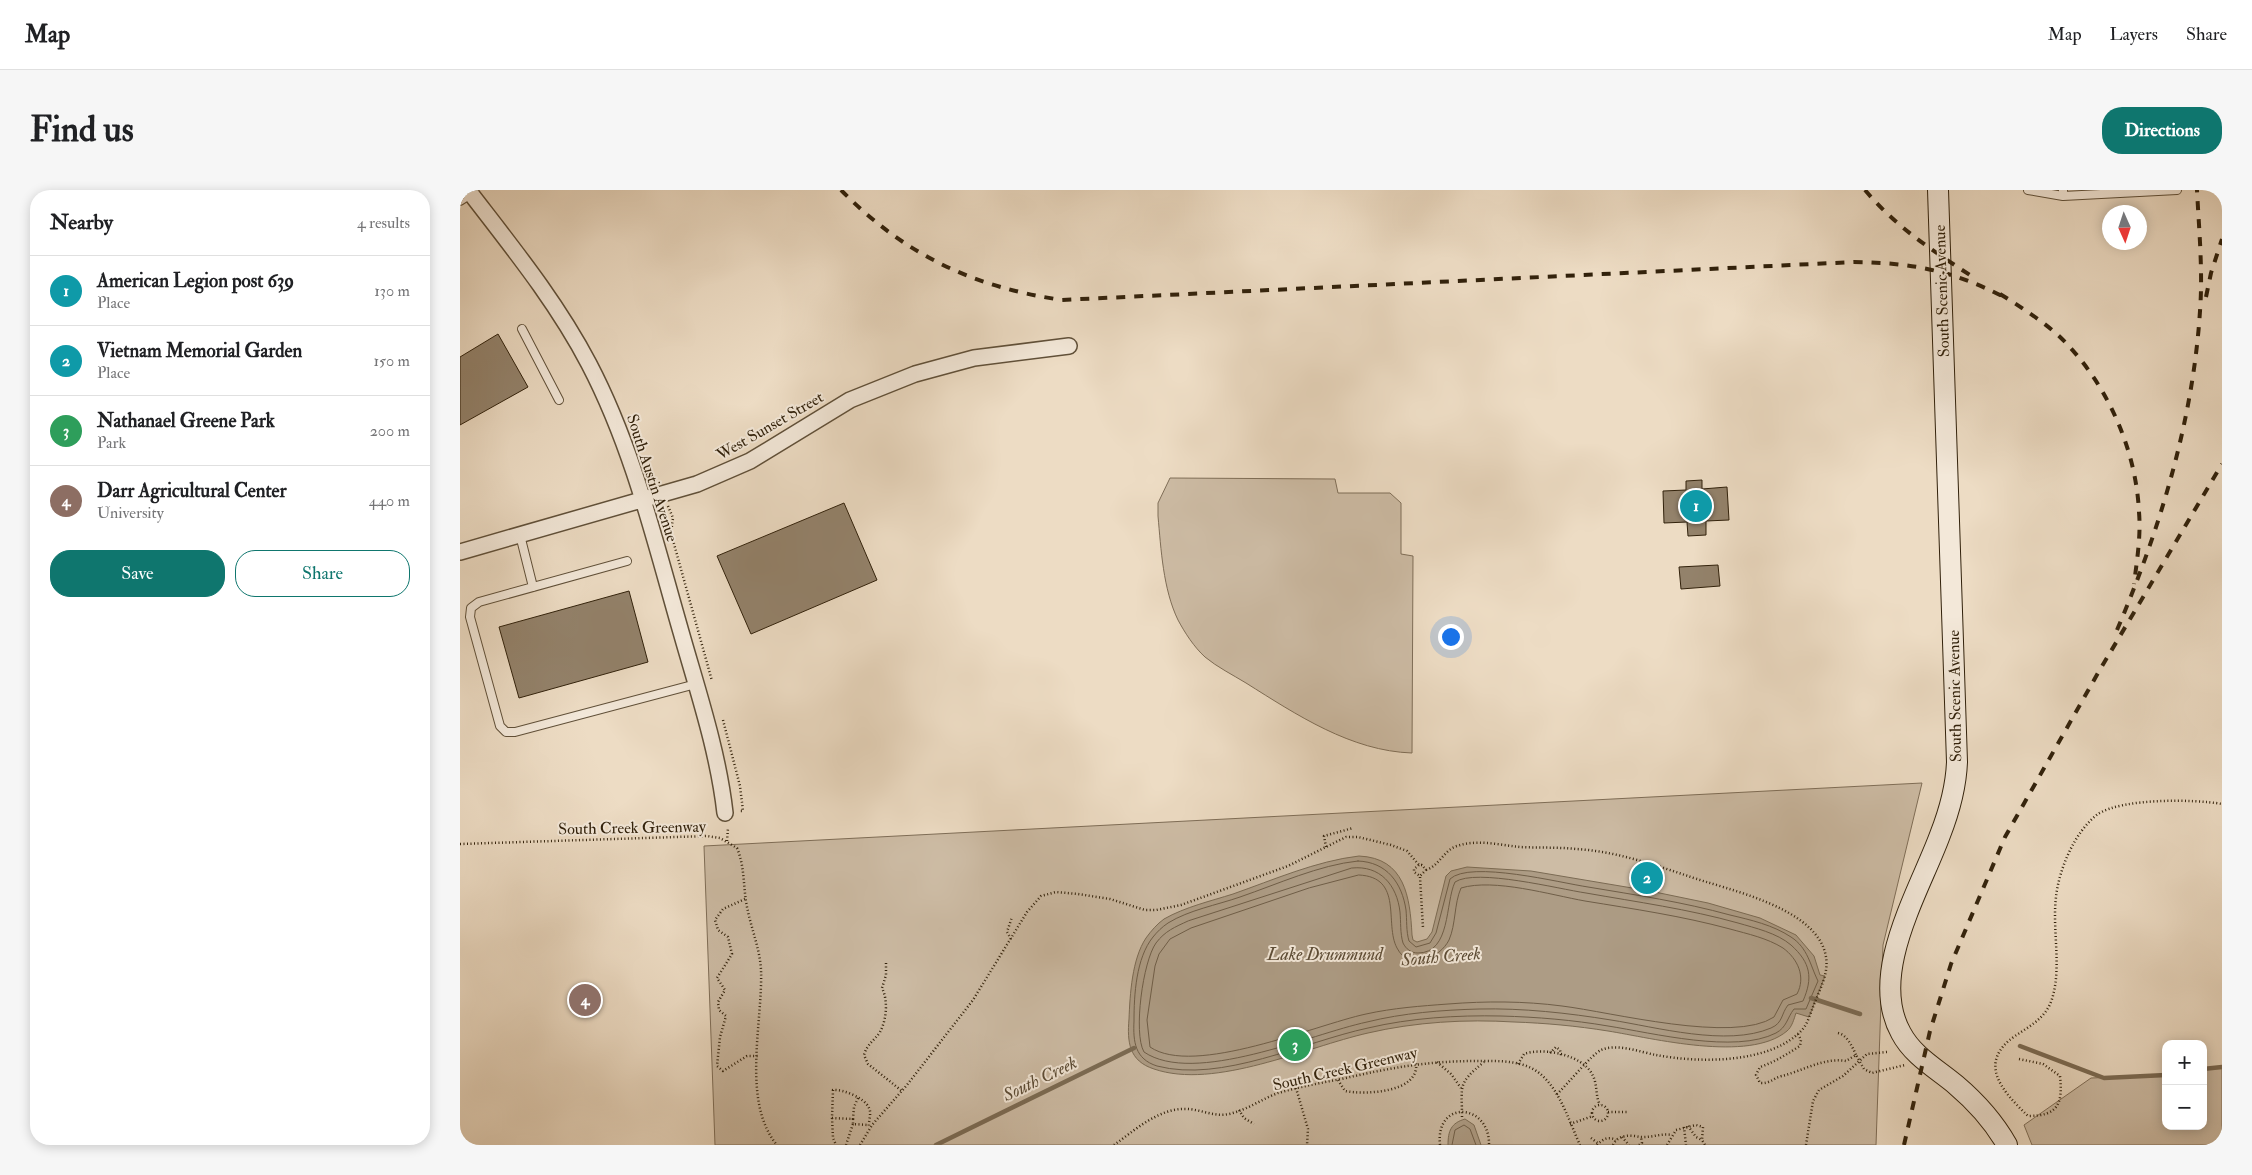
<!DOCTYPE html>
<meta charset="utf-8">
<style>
body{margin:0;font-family:"IM FELL Double Pica",serif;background:#f6f6f6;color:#202124}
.controls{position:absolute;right:15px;bottom:15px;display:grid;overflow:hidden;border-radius:10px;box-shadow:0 2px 12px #0003}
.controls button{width:45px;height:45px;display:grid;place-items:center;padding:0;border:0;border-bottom:1px solid #e0e0e0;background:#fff;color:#202124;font:25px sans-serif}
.compass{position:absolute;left:1642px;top:15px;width:45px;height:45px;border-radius:50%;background:#fff;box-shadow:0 2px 12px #0003;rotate:177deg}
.you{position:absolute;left:990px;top:446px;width:18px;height:18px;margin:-12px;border:4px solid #fff;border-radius:50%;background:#1a73e8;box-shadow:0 0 0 8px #1a73e833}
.badge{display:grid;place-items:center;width:32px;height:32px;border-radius:50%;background:#0f766e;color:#fff;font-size:16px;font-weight:700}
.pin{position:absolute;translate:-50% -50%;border:2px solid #fff;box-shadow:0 1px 5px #0006}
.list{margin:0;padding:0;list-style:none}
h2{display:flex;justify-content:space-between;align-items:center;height:65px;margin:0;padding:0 20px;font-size:21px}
h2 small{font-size:16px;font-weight:400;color:#757577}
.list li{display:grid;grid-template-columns:32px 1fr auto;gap:15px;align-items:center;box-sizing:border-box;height:70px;padding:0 20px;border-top:1px solid #e0e0e0}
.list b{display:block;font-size:19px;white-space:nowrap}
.list p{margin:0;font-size:16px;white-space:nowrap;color:#757577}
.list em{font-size:16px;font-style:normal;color:#757577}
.actions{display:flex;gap:10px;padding:15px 20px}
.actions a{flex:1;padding:11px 0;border:1px solid #0f766e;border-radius:20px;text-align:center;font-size:18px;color:#0f766e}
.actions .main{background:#0f766e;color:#fff}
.map{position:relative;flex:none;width:1762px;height:955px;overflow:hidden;border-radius:20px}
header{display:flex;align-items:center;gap:30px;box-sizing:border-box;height:70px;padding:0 25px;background:#fff;border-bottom:1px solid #e0e0e0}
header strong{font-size:24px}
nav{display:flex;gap:28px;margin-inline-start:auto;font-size:18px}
.intro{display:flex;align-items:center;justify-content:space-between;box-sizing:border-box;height:120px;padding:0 30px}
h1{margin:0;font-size:35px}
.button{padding:12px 22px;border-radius:20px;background:#0f766e;color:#fff;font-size:18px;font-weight:700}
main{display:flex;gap:30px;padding:0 30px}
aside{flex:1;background:#fff;border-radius:20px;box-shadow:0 2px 12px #0003}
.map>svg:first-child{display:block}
</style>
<header>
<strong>Map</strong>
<nav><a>Map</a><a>Layers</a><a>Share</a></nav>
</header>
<div class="intro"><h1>Find us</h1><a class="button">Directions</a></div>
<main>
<aside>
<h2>Nearby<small>4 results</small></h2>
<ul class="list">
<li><span class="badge" style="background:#0f9aa8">1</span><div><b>American Legion post 639</b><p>Place</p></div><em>130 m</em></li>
<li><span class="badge" style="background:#0f9aa8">2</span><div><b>Vietnam Memorial Garden</b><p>Place</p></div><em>150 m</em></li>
<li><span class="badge" style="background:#2e9e5b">3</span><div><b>Nathanael Greene Park</b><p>Park</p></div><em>200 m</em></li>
<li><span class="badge" style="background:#8d6e63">4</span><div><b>Darr Agricultural Center</b><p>University</p></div><em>440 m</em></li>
</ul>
<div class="actions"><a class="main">Save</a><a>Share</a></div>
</aside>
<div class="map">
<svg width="1762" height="955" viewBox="0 0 1762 955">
<rect width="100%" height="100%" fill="#eddcc4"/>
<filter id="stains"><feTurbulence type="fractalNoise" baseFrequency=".004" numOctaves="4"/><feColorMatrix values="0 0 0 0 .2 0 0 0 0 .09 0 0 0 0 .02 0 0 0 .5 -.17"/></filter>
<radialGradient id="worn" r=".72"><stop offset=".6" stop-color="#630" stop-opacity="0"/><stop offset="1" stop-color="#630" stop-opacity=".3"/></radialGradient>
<path fill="#cdbca5" stroke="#7f6e58" d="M710 288 875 289 878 303H930L941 313V364L953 366 952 563C891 561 837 525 786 493 773 485 757 477 745 467 734 457 725 443 718 430 703 399 701 359 698 326V313Z
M1462 593 1423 755 1416 955H255L244 656Z
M1762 877V955H1572L1564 935 1631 888 1706 885V936H1743V879Z"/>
<path fill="#ad9c85" stroke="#7b6b54" d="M899 666C945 668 950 707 952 745L953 750 957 752 967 749 972 742 986 686 991 681 1007 677 1071 681 1190 701 1248 713 1300 728 1336 745 1354 766 1360 785 1365 786 1349 827 1336 823C1334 829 1332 837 1327 841 1289 873 1192 848 1148 841 1117 836 1085 833 1054 832 1006 829 955 832 908 843 846 857 755 900 694 879 669 871 667 852 669 829 670 804 672 769 686 748 691 741 697 734 704 729 725 717 751 711 773 704 813 690 856 671 899 666Z
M1005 929 1014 935 1021 955H988C988 941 991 933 1005 929Z"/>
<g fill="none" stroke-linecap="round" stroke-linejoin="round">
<path stroke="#6f5e48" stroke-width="1" d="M898 671C927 672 942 693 946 720 947 730 946 741 949 751L956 757 970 753 976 743 990 689C1010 670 1101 693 1128 697 1176 705 1223 712 1270 725 1291 730 1313 735 1331 747 1348 758 1350 775 1358 791L1346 819H1334C1327 828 1327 837 1316 843 1275 864 1193 843 1148 836 1113 830 1077 827 1041 826 997 825 950 828 908 838 843 852 762 893 697 876 675 869 673 852 674 831 674 805 676 768 693 747 697 742 702 737 708 733 729 720 757 715 780 707 818 694 859 675 898 671Z
M892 678C920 675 937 695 940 722 941 732 940 743 943 753 946 759 951 763 958 763 991 763 985 713 995 692 1016 678 1099 699 1126 703 1177 712 1228 719 1278 733 1295 738 1317 743 1331 755 1351 773 1353 788 1343 811L1328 815C1321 824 1323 833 1311 838 1267 857 1196 837 1151 830 1108 823 1063 818 1019 819 982 820 943 823 907 832 851 844 734 896 684 862 673 843 683 771 696 753 705 741 715 737 728 731Z
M899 685C944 687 924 734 937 758 949 782 980 768 989 750 996 734 994 714 1001 698 1034 688 1091 705 1125 711 1174 719 1222 726 1270 739 1288 744 1307 748 1323 758 1338 769 1346 787 1337 804L1323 810 1314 827C1274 854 1151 822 1102 816 1064 811 1026 811 988 814 961 816 933 818 906 824 855 835 734 887 690 857L687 830 695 776 699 764 710 749 731 738 849 698Z
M992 955 995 940 1004 935 1010 939 1016 955"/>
<path stroke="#7b6b54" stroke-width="4.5" d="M1351 808 1400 824
M1560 856 1644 888 1706 885
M1743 879 1762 877
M476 955 674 858"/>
</g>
<path fill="#93826b" stroke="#31210b" d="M38 144 68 197 0 235V167Z
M1242 290V299L1267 297 1269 330 1246 331V345L1228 346 1227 332 1204 333 1203 301 1226 300V291Z
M384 313 417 390 291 444 257 366Z
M1258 375 1260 396 1221 399 1219 377Z
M169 401 188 472 59 508 39 437Z"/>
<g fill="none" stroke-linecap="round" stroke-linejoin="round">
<g stroke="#605039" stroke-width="10">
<path id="lane" d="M1568 0 1603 6V0
M1603 6 1717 0
M0 11 11 4
M62 139 99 210
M60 345 73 397
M167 371 19 412 11 418 10 427 40 536 46 542H55L236 494"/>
</g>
<g stroke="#605039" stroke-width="18">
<path id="street" d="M8 0C51 56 96 111 129 174 173 258 195 352 221 442 238 502 258 561 265 623
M0 362 237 294 290 271 390 210 455 184 514 168 609 156"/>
</g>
<g stroke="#31210b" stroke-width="22">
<path id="secondary" d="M1478 0 1497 572C1496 597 1489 622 1480 645 1459 702 1408 784 1441 843 1453 866 1477 879 1496 895 1516 912 1534 932 1547 955"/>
</g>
<path stroke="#31210b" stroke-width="2.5" stroke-dasharray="1 2.5" stroke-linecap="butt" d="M208 316 213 328 211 343 252 491
M263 530 280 596 283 621H279
M267 651 268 638
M0 654 247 646 260 648 277 658C285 677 283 697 287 717 291 738 300 759 301 780 303 832 281 912 317 955
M866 657 864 646 893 638
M966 680C979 676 984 660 997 656 1017 649 1040 655 1060 657 1079 658 1097 657 1116 659 1154 661 1192 674 1228 686 1267 700 1358 717 1366 767 1369 784 1359 801 1353 817 1350 825 1347 835 1341 841 1309 874 1239 873 1196 865 1180 862 1157 853 1141 860 1131 865 1107 895 1096 905
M960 687 963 738
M285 709 263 719 255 730 258 740 268 747 272 764 257 788 265 800 258 812 259 820 266 826 260 847 257 876 263 881 287 866H298
M551 749 547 742 552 727
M426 773V785L422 798C428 810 427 829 420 842 414 851 407 854 404 865L408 874 442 901
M1378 843C1387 845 1392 856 1396 865
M1338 844 1341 850 1340 856C1327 864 1315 872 1300 877L1296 885 1300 893C1310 894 1313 888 1322 886 1342 881 1365 867 1386 871L1396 865 1404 879 1412 883 1445 875
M1090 863 1096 857 1100 860 1101 865
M1559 869 1583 874 1600 886C1603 914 1598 926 1568 926 1543 902 1516 873 1555 846 1570 836 1586 828 1592 809 1602 777 1592 740 1596 707 1599 679 1615 641 1638 624 1663 608 1734 609 1762 614
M977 872 991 884 1001 898
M1058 874 1064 864C1084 857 1122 865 1132 884 1138 894 1135 906 1140 915
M878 890 885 901C904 905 960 903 956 873
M836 898 848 939 847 955
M398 908 394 917 393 929 372 928 373 900C383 899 405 908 409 918 412 923 408 932 409 938
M1132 923a8 8 0 1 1 16 0a8 8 0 1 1-16 0Z
M779 920 784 928 794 934
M1148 922H1167
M1002 927C1002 895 997 894 1024 872
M372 928 373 948 376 955
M393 929V934L408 935
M1110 934 1133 926
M1228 936 1236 947 1242 950
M1224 937 1226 955
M1162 947 1169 955
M1131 948 1139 954
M386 955 393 934
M400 955 412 935 447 895 513 810 567 722 581 706 596 702 618 704 650 709 685 720H696L721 715 828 676 886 647H898L931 655 947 661 959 675H962L966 680 960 686 954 682V679L959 675
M654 955C675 940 700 917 728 919 742 920 755 927 769 924 787 920 802 909 818 903 839 897 860 893 881 889 930 878 966 871 1017 871 1033 871 1053 870 1069 877 1097 889 1108 929 1120 955
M980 955C975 909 1030 913 1029 955
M1137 955C1143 949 1148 946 1156 950
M1153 955C1158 944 1171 945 1180 947 1191 948 1201 943 1212 945
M1179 955 1182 953 1181 947
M1207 955 1216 940 1236 935 1243 937 1242 950 1245 955
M1346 955 1353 911 1359 900 1383 886 1407 864 1427 862"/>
<use href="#lane" stroke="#f3e8d9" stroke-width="8"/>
<use href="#street" stroke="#f3e8d9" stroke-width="15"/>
<use href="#secondary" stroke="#f3e8d9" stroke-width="20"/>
<path stroke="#31210b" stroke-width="4" stroke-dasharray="9 9" stroke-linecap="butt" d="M381 0C445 65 513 97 602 110L1394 72C1453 73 1491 80 1544 107
M1405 0C1436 37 1473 61 1513 87
M1540 104C1561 117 1581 130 1599 146 1646 191 1676 258 1679 322 1681 346 1677 370 1674 394
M1746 107 1751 83 1762 49
M1657 440C1700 339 1733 231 1740 121 1743 81 1739 40 1737 0
M1444 955 1470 841 1491 774 1545 647 1638 483 1762 274"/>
</g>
<g text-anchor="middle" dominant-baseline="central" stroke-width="4" stroke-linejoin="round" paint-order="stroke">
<g font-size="16" fill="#31210b" stroke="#f3e8d9">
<text transform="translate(1482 101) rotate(-92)">South Scenic Avenue</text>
<text transform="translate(310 236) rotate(-30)">West Sunset Street</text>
<text transform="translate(192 288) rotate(72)">South Austin Avenue</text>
<text transform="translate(1495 506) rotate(-91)">South Scenic Avenue</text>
<text transform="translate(172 638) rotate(-1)">South Creek Greenway</text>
<text transform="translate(885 879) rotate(-13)">South Creek Greenway</text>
</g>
<g font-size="18" font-style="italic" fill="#5c4c36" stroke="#f3e8d9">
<text x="865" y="764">Lake Drummund</text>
<text transform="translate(981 767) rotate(-5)">South Creek</text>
<text transform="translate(580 889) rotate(-26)">South Creek</text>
</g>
</g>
<rect width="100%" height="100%" filter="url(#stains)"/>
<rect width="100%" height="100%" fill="url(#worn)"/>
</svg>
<div class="controls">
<button>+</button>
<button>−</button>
</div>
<svg class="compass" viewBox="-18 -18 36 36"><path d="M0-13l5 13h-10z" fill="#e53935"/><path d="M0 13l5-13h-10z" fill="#757577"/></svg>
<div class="you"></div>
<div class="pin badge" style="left:1236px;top:316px;background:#0f9aa8">1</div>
<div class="pin badge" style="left:1187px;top:688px;background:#0f9aa8">2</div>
<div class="pin badge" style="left:835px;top:855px;background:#2e9e5b">3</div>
<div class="pin badge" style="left:125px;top:810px;background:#8d6e63">4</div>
</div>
</main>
